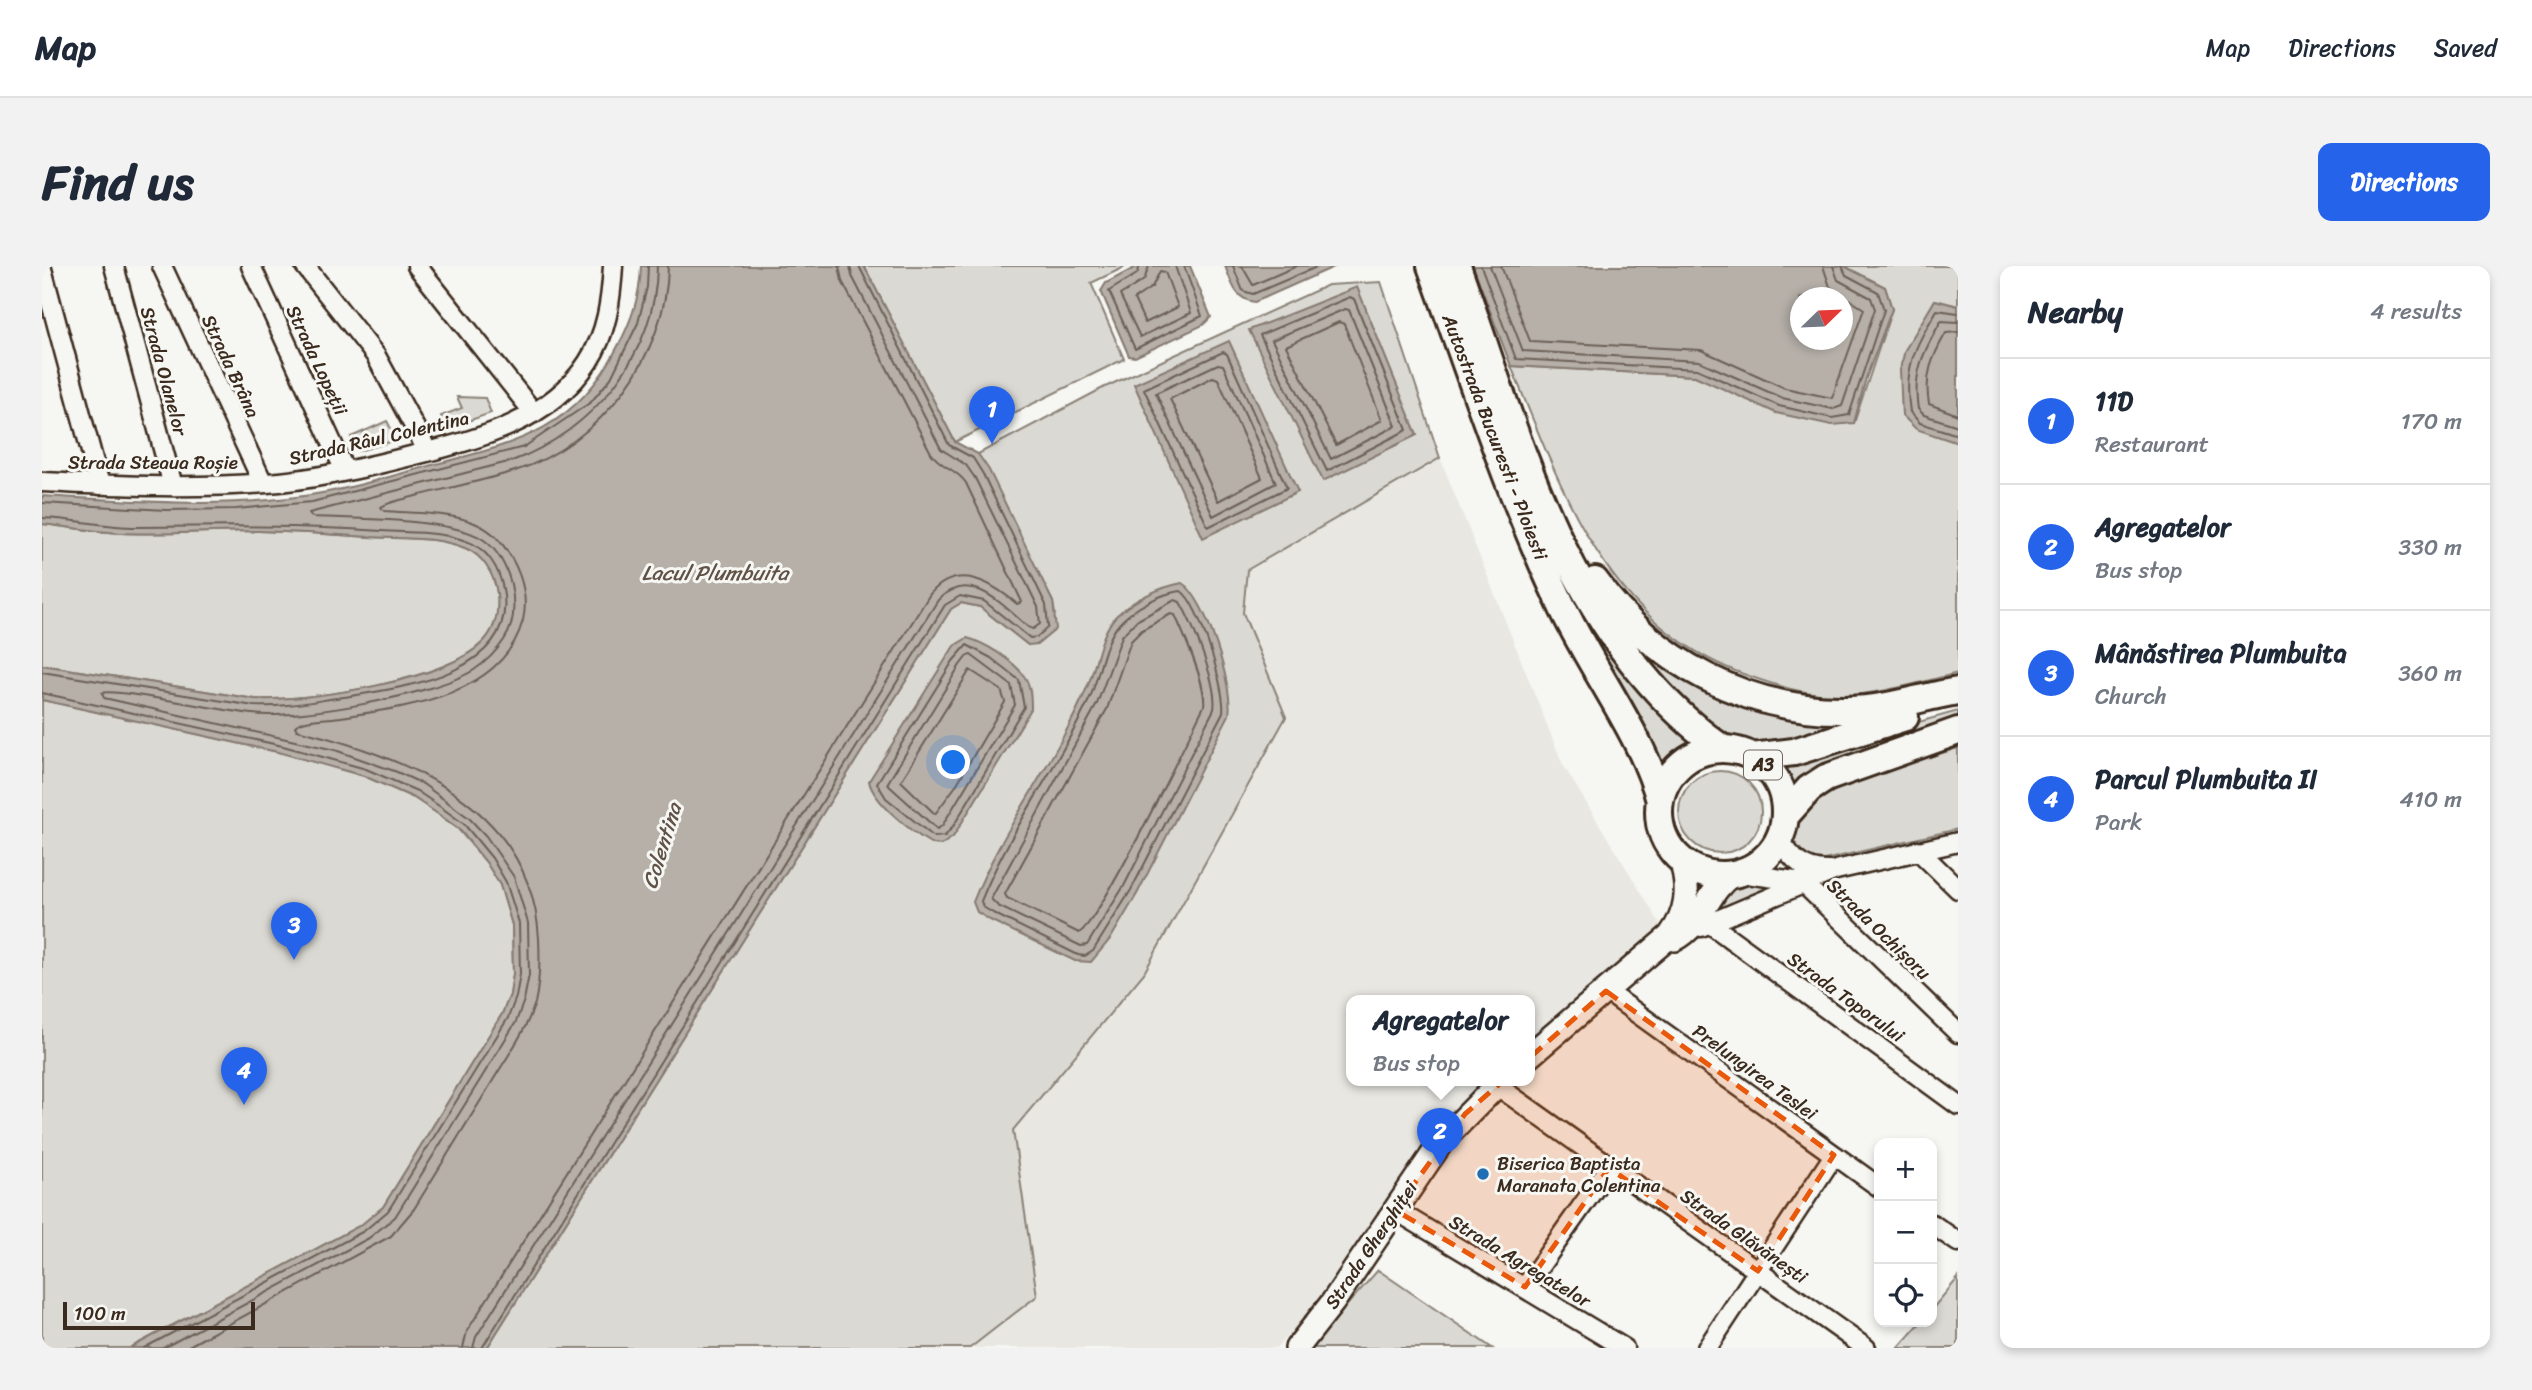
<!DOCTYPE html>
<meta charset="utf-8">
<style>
body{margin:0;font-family:Sriracha,sans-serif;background:#f2f2f3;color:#1f2937}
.controls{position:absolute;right:21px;bottom:21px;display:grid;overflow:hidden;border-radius:14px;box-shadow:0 4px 10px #0003}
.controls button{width:63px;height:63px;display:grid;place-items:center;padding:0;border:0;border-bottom:2px solid #e0e1e3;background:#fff;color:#1f2937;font:35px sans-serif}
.compass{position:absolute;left:1748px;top:21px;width:63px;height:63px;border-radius:50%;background:#fff;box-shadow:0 4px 10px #0003;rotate:67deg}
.scale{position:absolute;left:21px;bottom:18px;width:192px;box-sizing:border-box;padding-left:7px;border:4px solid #3b2a1e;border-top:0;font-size:19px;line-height:24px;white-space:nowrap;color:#3b2a1e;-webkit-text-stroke:5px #f6f6f2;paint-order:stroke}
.you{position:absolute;left:912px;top:497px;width:24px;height:24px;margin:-18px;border:5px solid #fff;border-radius:50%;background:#1a73e8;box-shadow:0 0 0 10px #1a73e833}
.badge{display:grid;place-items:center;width:46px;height:46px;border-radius:50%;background:#2563eb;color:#fff;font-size:23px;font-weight:700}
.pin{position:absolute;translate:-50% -58px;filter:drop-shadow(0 2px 4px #0008)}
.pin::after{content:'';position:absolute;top:37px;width:24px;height:21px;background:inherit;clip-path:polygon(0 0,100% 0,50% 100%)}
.popup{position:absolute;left:1304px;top:729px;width:189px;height:91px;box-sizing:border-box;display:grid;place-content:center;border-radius:14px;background:#fff;filter:drop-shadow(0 2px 5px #0005);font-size:23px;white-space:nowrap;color:#747a83}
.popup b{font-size:26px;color:#1f2937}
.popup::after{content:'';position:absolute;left:50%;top:100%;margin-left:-14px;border:14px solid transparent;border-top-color:#fff}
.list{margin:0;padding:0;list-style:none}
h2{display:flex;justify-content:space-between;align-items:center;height:91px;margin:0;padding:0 28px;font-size:30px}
h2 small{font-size:23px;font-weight:400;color:#747a83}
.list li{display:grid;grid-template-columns:46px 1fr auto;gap:21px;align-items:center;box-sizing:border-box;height:126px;padding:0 28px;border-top:2px solid #e0e1e3}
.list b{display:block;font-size:26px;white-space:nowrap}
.list p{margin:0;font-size:23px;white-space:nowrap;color:#747a83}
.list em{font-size:23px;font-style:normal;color:#747a83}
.icon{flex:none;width:38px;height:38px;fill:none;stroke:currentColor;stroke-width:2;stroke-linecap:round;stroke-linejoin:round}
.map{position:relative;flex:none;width:1916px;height:1082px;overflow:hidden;border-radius:14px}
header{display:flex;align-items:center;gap:42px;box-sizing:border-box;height:98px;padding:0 35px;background:#fff;border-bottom:2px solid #e0e1e3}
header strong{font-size:33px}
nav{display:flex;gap:38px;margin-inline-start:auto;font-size:24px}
.intro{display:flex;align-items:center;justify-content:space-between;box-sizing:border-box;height:168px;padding:0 42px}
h1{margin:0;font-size:49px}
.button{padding:18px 32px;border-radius:14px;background:#2563eb;color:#fff;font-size:24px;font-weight:700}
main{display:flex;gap:42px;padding:0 42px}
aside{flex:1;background:#fff;border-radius:14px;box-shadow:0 4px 10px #0003}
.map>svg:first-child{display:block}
</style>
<header>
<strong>Map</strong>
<nav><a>Map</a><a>Directions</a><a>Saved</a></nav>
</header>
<div class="intro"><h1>Find us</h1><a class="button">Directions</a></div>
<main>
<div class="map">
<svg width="1916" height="1082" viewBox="0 0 1916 1082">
<rect width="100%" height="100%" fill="#f6f6f2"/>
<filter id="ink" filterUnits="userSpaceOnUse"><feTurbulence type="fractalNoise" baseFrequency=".0143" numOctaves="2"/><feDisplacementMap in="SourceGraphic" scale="14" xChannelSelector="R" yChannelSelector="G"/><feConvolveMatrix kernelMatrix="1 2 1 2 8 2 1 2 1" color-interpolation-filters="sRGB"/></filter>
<g filter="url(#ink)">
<path fill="#e8e7e2" d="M1398 192 1521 499 1619 659 1487 777V734H1309V814H1446L1376 886 1288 1025 1234 1082H928L995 1030 971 864 1244 451 1201 347 1205 304Z"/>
<path fill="#dad9d3" stroke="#8a8278" stroke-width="2" d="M822 0H1085L1049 17 1082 93 913 176Z
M1802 0H1916V40L1893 34 1859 98 1860 149 1916 177V407C1876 417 1833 430 1791 429 1761 428 1732 419 1704 409 1563 359 1521 225 1469 100L1653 110 1693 126 1812 157 1850 43 1843 21Z
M1339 16 1398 192 1205 304 1201 347 1244 451 1102 707 971 864 995 1030 928 1082H445L909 343 919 337 938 341 986 379 1013 348 1011 336 936 188 1061 122 1286 19Z
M415 131 443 132 449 147 403 163 399 150 420 142Z
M345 155 355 174 316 185 309 171Z
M1491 236 1655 473 1640 479 1619 497 1513 300Z
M0 258C26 261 53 266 79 267 125 269 171 265 217 265 254 266 291 268 328 271 358 273 394 270 423 282 441 289 452 308 455 327 457 345 454 363 441 376 403 415 267 435 213 433L0 399Z
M1583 361 1666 421 1848 447 1718 481C1701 472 1682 470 1664 461L1586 377Z
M0 434 240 487 322 510 372 532 396 548 416 563 444 596 458 619 470 659 471 708 468 729 460 748 341 941 319 959 88 1082H0Z
M1916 445V455L1749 527 1734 496Z
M1916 482V563L1782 594C1763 594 1755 587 1751 567 1753 561 1755 553 1760 548 1788 516 1874 496 1916 482Z
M1637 546a41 41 0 1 1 82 0a41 41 0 1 1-82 0Z
M1708 617 1736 623 1668 650 1691 618Z
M1336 1004 1450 1082H1267Z
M1916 1012V1082H1856L1879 1056H1890V1043Z"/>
<path fill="#b6b0a9" stroke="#857a71" stroke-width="2" fill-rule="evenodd" d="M599 0H822L913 176 936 188 947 204 1011 336 1014 363 996 378 986 379 938 341 919 337 909 343 445 1082H88L319 959 341 941 460 748 468 729 471 708 470 659 458 619 444 596 417 563 396 548 372 532 322 510 240 487 0 434V399L213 433C267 435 404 415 441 376 454 363 457 345 455 327 452 308 441 289 423 282 394 270 358 273 328 271 291 268 254 266 217 265 171 265 125 269 79 267 53 266 26 261 0 258V230C93 235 188 244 280 227 315 221 349 210 383 201 470 178 533 167 576 80 590 54 598 30 599 0Z
M1096 0H1148L1169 51 1161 59 1093 91 1087 90 1059 25 1064 17Z
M1183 0H1294L1213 36C1193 34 1190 17 1183 0Z
M1431 0H1802L1843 21 1850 43 1824 112 1812 157 1790 159 1734 147 1653 110 1469 100ZM1758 32H1800V74H1758Z
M1315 21 1375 169 1281 215 1207 64Z
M1893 34 1916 40V177L1874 163 1860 149 1858 104 1863 84Z
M1187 75 1256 226 1161 272 1092 118Z
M1140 317C1164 331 1192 422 1187 449L1095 628 1069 672 1049 696 1033 695 948 654 935 646 931 636C961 560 1015 495 1046 419 1055 398 1058 367 1074 350 1091 334 1118 321 1140 317Z
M925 372C942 376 972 395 982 410 989 419 989 432 989 443L911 571 899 579 890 578C871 567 831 536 827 515L912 380Z"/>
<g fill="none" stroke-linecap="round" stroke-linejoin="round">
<path stroke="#6c6056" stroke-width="2" d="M1098 0 1095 8 1067 25 1093 83 1160 50 1142 0
M1107 0 1102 14 1078 29 1098 71 1149 47 1133 0
M1191 0 1201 25 1211 28 1277 0
M1200 0 1211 19 1255 0
M1439 0 1474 93 1655 103 1737 140 1790 152 1807 149 1842 44 1836 26 1804 9 1800 0
M1448 0 1481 85 1657 95 1740 132 1791 143 1800 140 1833 43 1829 32 1796 14 1791 0
M1459 0 1488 75 1659 84 1743 122 1790 132 1822 43 1788 21 1781 0
M1118 5 1123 6 1136 41 1103 57 1092 33 1110 21Z
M1308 31 1312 33 1365 164 1285 205 1218 69Z
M1303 43 1307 44 1354 160 1289 193 1230 74Z
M1916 47 1895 44C1873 81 1861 102 1868 146L1878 157 1916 169
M1297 56 1302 58 1340 154 1294 179 1244 80Z
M1916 56 1899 55C1882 85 1870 107 1876 143L1882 149 1916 160
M1916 66 1904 67C1890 91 1882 110 1887 138L1916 149
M1181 86 1185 88 1245 222 1166 261 1102 123Z
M1176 98 1181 99 1234 217 1171 250 1114 127Z
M1171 111 1176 113 1220 212 1176 235 1128 133Z
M0 237 124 244 194 243 270 236 482 181 549 136 569 112 596 57 605 21 606 0
M0 252C32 253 63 261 95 261 177 260 258 259 340 265 367 267 398 265 424 275 445 282 457 302 461 323 477 407 361 422 302 431 272 435 242 442 212 440L0 406
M1139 325C1157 336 1184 425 1181 446L1089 624 1051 685 1043 690 1036 689 951 647 941 641 939 635C967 565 1014 504 1046 436 1058 412 1060 377 1078 357 1092 342 1119 327 1139 325Z
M1133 334 1138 336C1151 358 1176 419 1172 443L1082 620 1045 679 1039 680 956 640 949 633 1055 438 1080 370 1094 355Z
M1129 348 1133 349C1142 369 1165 419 1162 440 1145 474 1058 656 1037 667L965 632 963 628 1065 443 1089 375 1100 364Z
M925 379 949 392 977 414 982 441 912 559 903 570 892 571 844 532 835 517 911 395Z
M929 389 969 419 973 439 900 560 895 563 845 518 918 399 925 390Z
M928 404 959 424 963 436 913 521 893 548 859 515Z
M0 427 241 480 324 503 375 525 400 542 422 558 450 592 464 616 477 657 478 708 474 731 466 752 346 945 322 965 102 1082
M121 1082 327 972 353 951 474 756 482 734 487 709 486 657 472 611 444 570 427 552 381 518 355 506 293 484 62 432 60 427C73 422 186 446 210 448 257 454 392 429 432 404 444 396 454 386 462 374 473 358 473 337 469 318 465 302 456 284 442 274 411 252 310 253 270 251L267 247 470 195C551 165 614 88 615 0
M143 1082 349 970 372 943C398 901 424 858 450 816 465 791 484 765 493 737 498 716 498 694 497 673 490 541 366 491 255 464L253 460C263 452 286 453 299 451 365 441 461 430 481 354 488 325 474 292 454 271 427 244 377 248 342 245L339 241C349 235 363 233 374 230 407 222 440 215 473 205 558 178 625 90 626 0
M421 1082 425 1065 888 328C916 296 949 316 975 338L980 336 924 217C914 202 899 202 889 187L800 15 797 0
M431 1082 434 1071 896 334C929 301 961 340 986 361L991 363 998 358 996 341 933 212 924 199 899 183 810 10 808 0
M440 1082 903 339 918 330 942 335 988 372 995 371 1006 361 1004 339 941 208 931 192 907 179 817 0"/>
<g stroke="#3b2a1e" stroke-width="23">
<path id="minor" d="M72 0 131 220
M120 0 221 217
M209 0 303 205
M263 0 334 90 386 186
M375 0 492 147
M0 3 58 219
M0 216C79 220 159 223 238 216 284 211 329 200 373 189 436 174 509 154 546 96 565 67 569 34 571 0
M1737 573C1750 593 1762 606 1787 605
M1876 584 1916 623
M1698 607 1760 616
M1760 616 1916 767
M1667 657 1916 839
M1659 661 1794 604 1916 576
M1564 725 1837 921
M1454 819 1824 1082
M1353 944 1582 1082
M1890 958 1916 976
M1483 1021 1567 902
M1665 1082 1792 889"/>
</g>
<g stroke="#3b2a1e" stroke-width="28">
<path id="major" d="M1633 673C1662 658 1664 625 1691 608
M1487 790 1628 670C1646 646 1648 622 1639 594
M1255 1082 1291 1036 1400 875 1460 814"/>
</g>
<g stroke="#3b2a1e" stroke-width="32">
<path id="highway" d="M1389 0C1430 113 1467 228 1518 336 1546 399 1602 470 1618 535
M1415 0C1475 168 1526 375 1681 483
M1553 315C1611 396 1706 446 1805 444 1844 444 1879 431 1916 425
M1617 546a63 63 0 1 1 126 0a63 63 0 1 1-126 0Z
M1710 491 1752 486 1863 451
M1743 550 1767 523 1784 512 1916 465"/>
</g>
<use href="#minor" stroke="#f6f6f2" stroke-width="18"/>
<use href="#major" stroke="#f6f6f2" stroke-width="23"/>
<use href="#highway" stroke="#f6f6f2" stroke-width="26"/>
</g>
</g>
<path fill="#e8590c" fill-opacity="0.2" stroke="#e8590c" stroke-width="5" stroke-dasharray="14 9" stroke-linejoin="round" d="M1564 725 1792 889 1716 1005 1567 902 1483 1021 1353 944 1423 848Z"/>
<circle fill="#1f6fb2" stroke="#f6f6f2" stroke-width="2.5" cx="1441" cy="908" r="7"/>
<g text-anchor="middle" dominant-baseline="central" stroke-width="6" stroke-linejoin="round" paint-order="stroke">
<rect fill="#f6f6f2" stroke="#73675e" stroke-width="2" x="1702" y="484.5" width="38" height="29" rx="5"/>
<g font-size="18" font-weight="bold" fill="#3b2a1e">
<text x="1721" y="499">A3</text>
</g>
<g font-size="19" fill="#3b2a1e" stroke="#f6f6f2">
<text transform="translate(275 94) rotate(65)">Strada Lopeții</text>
<text transform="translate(189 100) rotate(65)">Strada Brâna</text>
<text transform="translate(122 105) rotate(75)">Strada Olanelor</text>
<text transform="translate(1453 171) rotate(69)">Autostrada Bucuresti - Ploiesti</text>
<text transform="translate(337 172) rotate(-13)">Strada Râul Colentina</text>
<text x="111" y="196">Strada Steaua Roșie</text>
<text transform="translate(1837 663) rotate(44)">Strada Ochișoru</text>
<text transform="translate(1804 731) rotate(36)">Strada Toporului</text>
<text transform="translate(1713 806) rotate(36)">Prelungirea Teslei</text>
<text transform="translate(1702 970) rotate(35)">Strada Glăvănești</text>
<text transform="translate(1329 979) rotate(-56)">Strada Gherghiței</text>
<text transform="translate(1478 995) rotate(31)">Strada Agregatelor</text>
</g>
<g font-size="19" fill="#3b2a1e" stroke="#f6f6f2" text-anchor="start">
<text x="1455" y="897">Biserica Baptista<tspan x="1455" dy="22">Maranata Colentina</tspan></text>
</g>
<g font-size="21" font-style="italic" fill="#605248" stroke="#f6f6f2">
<text x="673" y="307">Lacul Plumbuita</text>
<text transform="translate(620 580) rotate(-73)">Colentina</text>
</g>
</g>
</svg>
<div class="controls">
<button>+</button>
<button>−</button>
<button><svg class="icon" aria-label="locate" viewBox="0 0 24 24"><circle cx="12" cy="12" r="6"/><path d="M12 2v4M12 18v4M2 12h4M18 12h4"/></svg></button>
</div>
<svg class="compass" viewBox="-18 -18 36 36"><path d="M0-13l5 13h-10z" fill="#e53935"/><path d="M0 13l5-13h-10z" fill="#747a83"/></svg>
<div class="scale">100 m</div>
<div class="you"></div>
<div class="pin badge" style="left:950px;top:178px">1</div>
<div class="pin badge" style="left:1398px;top:900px">2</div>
<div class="popup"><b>Agregatelor</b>Bus stop</div>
<div class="pin badge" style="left:252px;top:694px">3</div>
<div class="pin badge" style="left:202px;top:839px">4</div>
</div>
<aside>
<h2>Nearby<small>4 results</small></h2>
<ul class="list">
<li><span class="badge">1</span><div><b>11D</b><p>Restaurant</p></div><em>170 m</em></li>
<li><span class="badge">2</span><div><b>Agregatelor</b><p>Bus stop</p></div><em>330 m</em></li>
<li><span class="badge">3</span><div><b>Mânăstirea Plumbuita</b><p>Church</p></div><em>360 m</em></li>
<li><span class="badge">4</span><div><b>Parcul Plumbuita II</b><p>Park</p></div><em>410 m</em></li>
</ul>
</aside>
</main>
